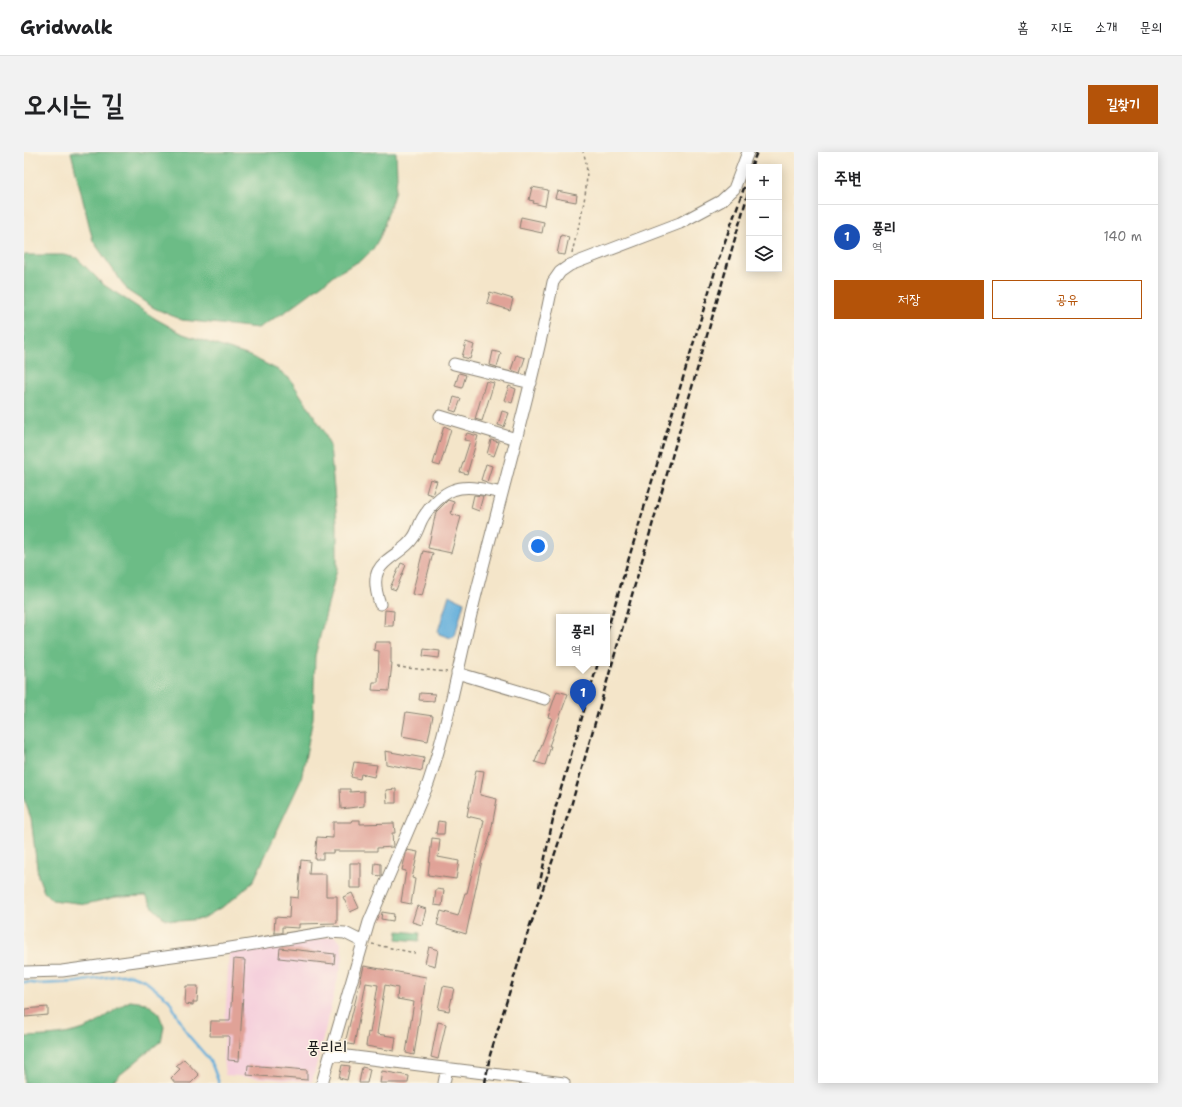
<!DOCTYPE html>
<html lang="ko">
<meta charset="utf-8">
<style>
body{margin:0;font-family:"Shantell Sans","Poor Story",sans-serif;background:#f2f2f2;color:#202124}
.controls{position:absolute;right:12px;top:12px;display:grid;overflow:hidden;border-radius:0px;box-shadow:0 2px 10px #0003}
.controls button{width:36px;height:36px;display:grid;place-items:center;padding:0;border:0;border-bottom:1px solid #e0e0e0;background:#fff;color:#202124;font:20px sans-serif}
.you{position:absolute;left:514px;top:394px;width:14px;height:14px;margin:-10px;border:3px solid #fff;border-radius:50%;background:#1a73e8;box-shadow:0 0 0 6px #1a73e833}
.badge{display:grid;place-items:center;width:26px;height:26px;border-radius:50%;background:#b45309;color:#fff;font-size:13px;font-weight:700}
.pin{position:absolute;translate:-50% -33px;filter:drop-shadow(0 1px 2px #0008)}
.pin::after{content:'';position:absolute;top:21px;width:14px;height:12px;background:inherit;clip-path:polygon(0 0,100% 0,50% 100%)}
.popup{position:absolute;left:532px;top:462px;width:54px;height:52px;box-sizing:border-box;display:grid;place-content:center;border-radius:0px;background:#fff;filter:drop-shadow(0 1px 3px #0005);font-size:13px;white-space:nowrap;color:#757577}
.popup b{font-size:15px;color:#202124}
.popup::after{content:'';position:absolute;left:50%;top:100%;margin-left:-8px;border:8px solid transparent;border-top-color:#fff}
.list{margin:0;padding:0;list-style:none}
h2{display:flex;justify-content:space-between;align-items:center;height:52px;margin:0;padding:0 16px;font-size:17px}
h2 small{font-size:13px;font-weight:400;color:#757577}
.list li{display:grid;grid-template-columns:26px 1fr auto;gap:12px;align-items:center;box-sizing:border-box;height:64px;padding:0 16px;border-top:1px solid #e0e0e0}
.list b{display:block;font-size:15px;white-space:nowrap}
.list p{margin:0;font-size:13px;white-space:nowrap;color:#757577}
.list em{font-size:13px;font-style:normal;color:#757577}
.actions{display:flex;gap:8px;padding:12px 16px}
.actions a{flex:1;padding:9px 0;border:1px solid #b45309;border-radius:0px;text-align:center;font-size:14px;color:#b45309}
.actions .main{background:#b45309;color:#fff}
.icon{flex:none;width:22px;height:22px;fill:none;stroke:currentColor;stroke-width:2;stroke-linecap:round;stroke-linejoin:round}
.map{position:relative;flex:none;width:770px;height:931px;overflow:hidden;border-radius:0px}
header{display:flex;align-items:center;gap:24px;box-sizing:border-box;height:56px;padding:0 20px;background:#fff;border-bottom:1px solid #e0e0e0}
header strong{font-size:19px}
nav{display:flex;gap:22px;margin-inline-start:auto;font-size:14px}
.intro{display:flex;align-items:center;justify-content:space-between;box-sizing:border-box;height:96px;padding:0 24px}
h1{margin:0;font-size:28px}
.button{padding:10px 18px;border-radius:0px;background:#b45309;color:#fff;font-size:14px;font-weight:700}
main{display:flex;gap:24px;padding:0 24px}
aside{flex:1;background:#fff;border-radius:0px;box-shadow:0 2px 10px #0003}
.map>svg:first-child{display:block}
</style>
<header>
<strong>Gridwalk</strong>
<nav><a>홈</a><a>지도</a><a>소개</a><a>문의</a></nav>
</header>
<div class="intro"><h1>오시는 길</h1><a class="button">길찾기</a></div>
<main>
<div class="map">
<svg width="770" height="931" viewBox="0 0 770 931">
<rect width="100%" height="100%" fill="#fcf5e5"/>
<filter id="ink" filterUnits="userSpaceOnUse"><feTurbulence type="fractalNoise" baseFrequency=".025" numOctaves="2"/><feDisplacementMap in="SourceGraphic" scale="8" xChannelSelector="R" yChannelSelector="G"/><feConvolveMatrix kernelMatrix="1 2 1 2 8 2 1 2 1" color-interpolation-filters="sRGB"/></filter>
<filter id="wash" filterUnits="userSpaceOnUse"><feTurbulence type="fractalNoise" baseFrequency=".012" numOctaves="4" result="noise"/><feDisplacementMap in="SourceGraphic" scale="16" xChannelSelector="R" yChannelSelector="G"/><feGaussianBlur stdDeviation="0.9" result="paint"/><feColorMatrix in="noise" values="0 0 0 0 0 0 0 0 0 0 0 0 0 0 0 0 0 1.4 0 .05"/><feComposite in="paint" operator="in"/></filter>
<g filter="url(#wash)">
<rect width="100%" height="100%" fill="#f4e5c9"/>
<path fill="#f5cfdc" d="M311 784 317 790 319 806 288 930 201 923 199 907 205 800Z"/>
<path fill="#6cbc86" stroke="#446c51" d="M47 0H372L373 25 371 39 357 83 349 97 339 107 312 122 264 158 234 176 158 168 130 156 104 139 69 89Z
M0 103H39L53 106 80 133 132 167 159 182 226 204 254 218 266 227 300 279 306 294 313 370V417L291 504 289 566 277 628 229 730 206 750 178 767 156 769 141 767 130 757 122 744 92 745 62 752 28 748 20 740 14 724 7 666 0 647Z
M374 779 396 781 395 789 373 787Z
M106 849 122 851 134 860 140 875 137 889 86 931H0V885C23 884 46 884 67 874 81 867 91 856 106 849Z"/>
<path fill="#62aedb" stroke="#3f657c" d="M425 443 440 450 431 484 427 486 415 482 414 479Z"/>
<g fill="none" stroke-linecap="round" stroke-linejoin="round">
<path stroke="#62aedb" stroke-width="2.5" d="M0 830 16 832 53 830 96 823H107L120 828 145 848 164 883 184 906 189 915 195 931"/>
</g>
<g id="blocks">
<path fill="#e0a297" d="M508 35 524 38 521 54 509 51 510 49 505 48Z
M533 39 553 43 552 50 531 46Z
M497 65 520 70 518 81 495 76Z
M537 83 545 85 541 103 533 102Z
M466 140 489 147 486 158 463 151Z
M442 190 450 193 446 207 438 205Z
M469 199 477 201 473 215 466 213Z
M492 203 501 206 496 221 487 218Z
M435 221 442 223 438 236 431 234Z
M462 229 470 231 458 269 451 267Z
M485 234 492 237 488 251 480 248Z
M430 245 437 247 432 260 426 258Z
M478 259 485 261 480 275 474 273Z
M420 274 427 277 416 314 409 312Z
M443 281 454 284 443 322 436 320 446 289 440 288Z
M467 288 475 290 470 304 463 302Z
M462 312 468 314 463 330 457 328Z
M406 327 413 329 408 343 402 341Z
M450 343 459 344 455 359 447 356Z
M424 348 430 350 427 362 437 365 427 401 404 396 412 360Z
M399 399 409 401 398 444 388 442Z
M377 411 382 413 372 438 366 436Z
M361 458 370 459 369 474H360Z
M351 490H367V511H368L365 539 348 538 349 530H354L355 499 350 498Z
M400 497 416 499 415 506 399 504Z
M533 539 544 542 525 594H527L521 613 511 610 528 566 524 565Z
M396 541 411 542 410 549 395 548Z
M382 560 409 564 404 589 378 584Z
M361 599 400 606 398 619 362 612Z
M330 610 353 613 350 625 337 622 336 627 327 625Z
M452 618 460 619 456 643 473 647 466 685 458 708 442 782 413 773 417 759 434 764 441 741H443L457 684 460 668 443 664Z
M316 637H326V640L340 639V654L317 657Z
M372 637V651H363L362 638Z
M328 668H336V672L370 671 371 681H368L369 695 353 696V699H309V701H299V707H291L293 685 309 686V670H327Z
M414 669 421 670 420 682H412Z
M408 686 416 687 414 705 435 709 432 727 404 723Z
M383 698 394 700 388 726 391 727 387 752 377 750 382 719 378 718Z
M277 708 286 709 285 722H302V744H313V771L275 772V776L258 775V781H250L251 765 265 766 266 745 274 746Z
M326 711H337V736H326Z
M351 711 357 712V724L350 723Z
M412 737 420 738 418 754 410 753Z
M328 741 335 756 326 760 319 745Z
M393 754 402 757 398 773 388 770Z
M358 760 370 762 369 769 357 767Z
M405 795 414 798 411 814 401 811Z
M256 796 311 802 310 812 255 806Z
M210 807 221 808 215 909 204 908 205 884H186L187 869H206Z
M340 814 402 825 390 903 382 901 390 850 373 847 374 836 361 833 353 882 372 885 370 899 342 894 344 880 346 881 354 833 342 831 330 893 321 891Z
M162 834H174L173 850H169V853L161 852Z
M419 834 430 836 425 859 414 857Z
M24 855V863L1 865V857Z
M414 870 422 872 414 907 407 905Z
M160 907 175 923 167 931H151L147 926 156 917 152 914Z
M224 913 283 918V928L223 923Z
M318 913 326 914 323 928 315 926Z
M338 915 346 917 343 931H335Z
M358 919 385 924 384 931H356Z"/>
</g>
</g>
<g filter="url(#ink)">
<use href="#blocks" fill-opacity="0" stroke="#888072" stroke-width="1"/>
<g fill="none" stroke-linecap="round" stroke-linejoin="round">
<g stroke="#888072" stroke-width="13">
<path id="minor" d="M430 212 507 231
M416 264 492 287
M356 452C353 443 349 429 354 419 361 405 380 400 389 386 394 380 395 371 400 364 406 354 418 342 429 338 444 332 463 338 478 341
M433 521 521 547
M0 820 38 819 200 797 305 780 321 781 339 790
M307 902 540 931
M298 931 345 770 404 632C425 570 436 505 452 442 478 338 508 235 529 130L536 120 546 113 656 71 697 49 710 37 724 0
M420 931 423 916"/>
</g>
<path stroke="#888072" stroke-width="1.5" stroke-dasharray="3 3" stroke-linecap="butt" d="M548 101C554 74 570 26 559 0
M373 515 423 520
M348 792 391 801"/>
<use href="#minor" stroke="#fff" stroke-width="11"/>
<path stroke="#1c1c1c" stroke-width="2.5" stroke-dasharray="6 3" stroke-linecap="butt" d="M727 15 733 0
M583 479 695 106 725 22
M515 735 531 657 574 511
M507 772 547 654 725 38
M461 931 466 903 508 767"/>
</g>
</g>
<g text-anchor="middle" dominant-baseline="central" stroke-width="3" stroke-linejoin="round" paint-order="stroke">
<g font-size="17" fill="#1c1c1c" stroke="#fcf5e5">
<text x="303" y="895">풍리리</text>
</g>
</g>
</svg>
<div class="controls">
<button>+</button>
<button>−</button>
<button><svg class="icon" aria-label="layers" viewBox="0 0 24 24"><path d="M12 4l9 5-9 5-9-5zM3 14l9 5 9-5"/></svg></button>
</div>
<div class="you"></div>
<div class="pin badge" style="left:559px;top:560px;background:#1a4fb4">1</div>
<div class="popup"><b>풍리</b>역</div>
</div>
<aside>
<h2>주변<small></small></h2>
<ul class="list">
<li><span class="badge" style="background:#1a4fb4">1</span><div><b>풍리</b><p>역</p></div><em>140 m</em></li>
</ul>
<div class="actions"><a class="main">저장</a><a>공유</a></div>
</aside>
</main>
